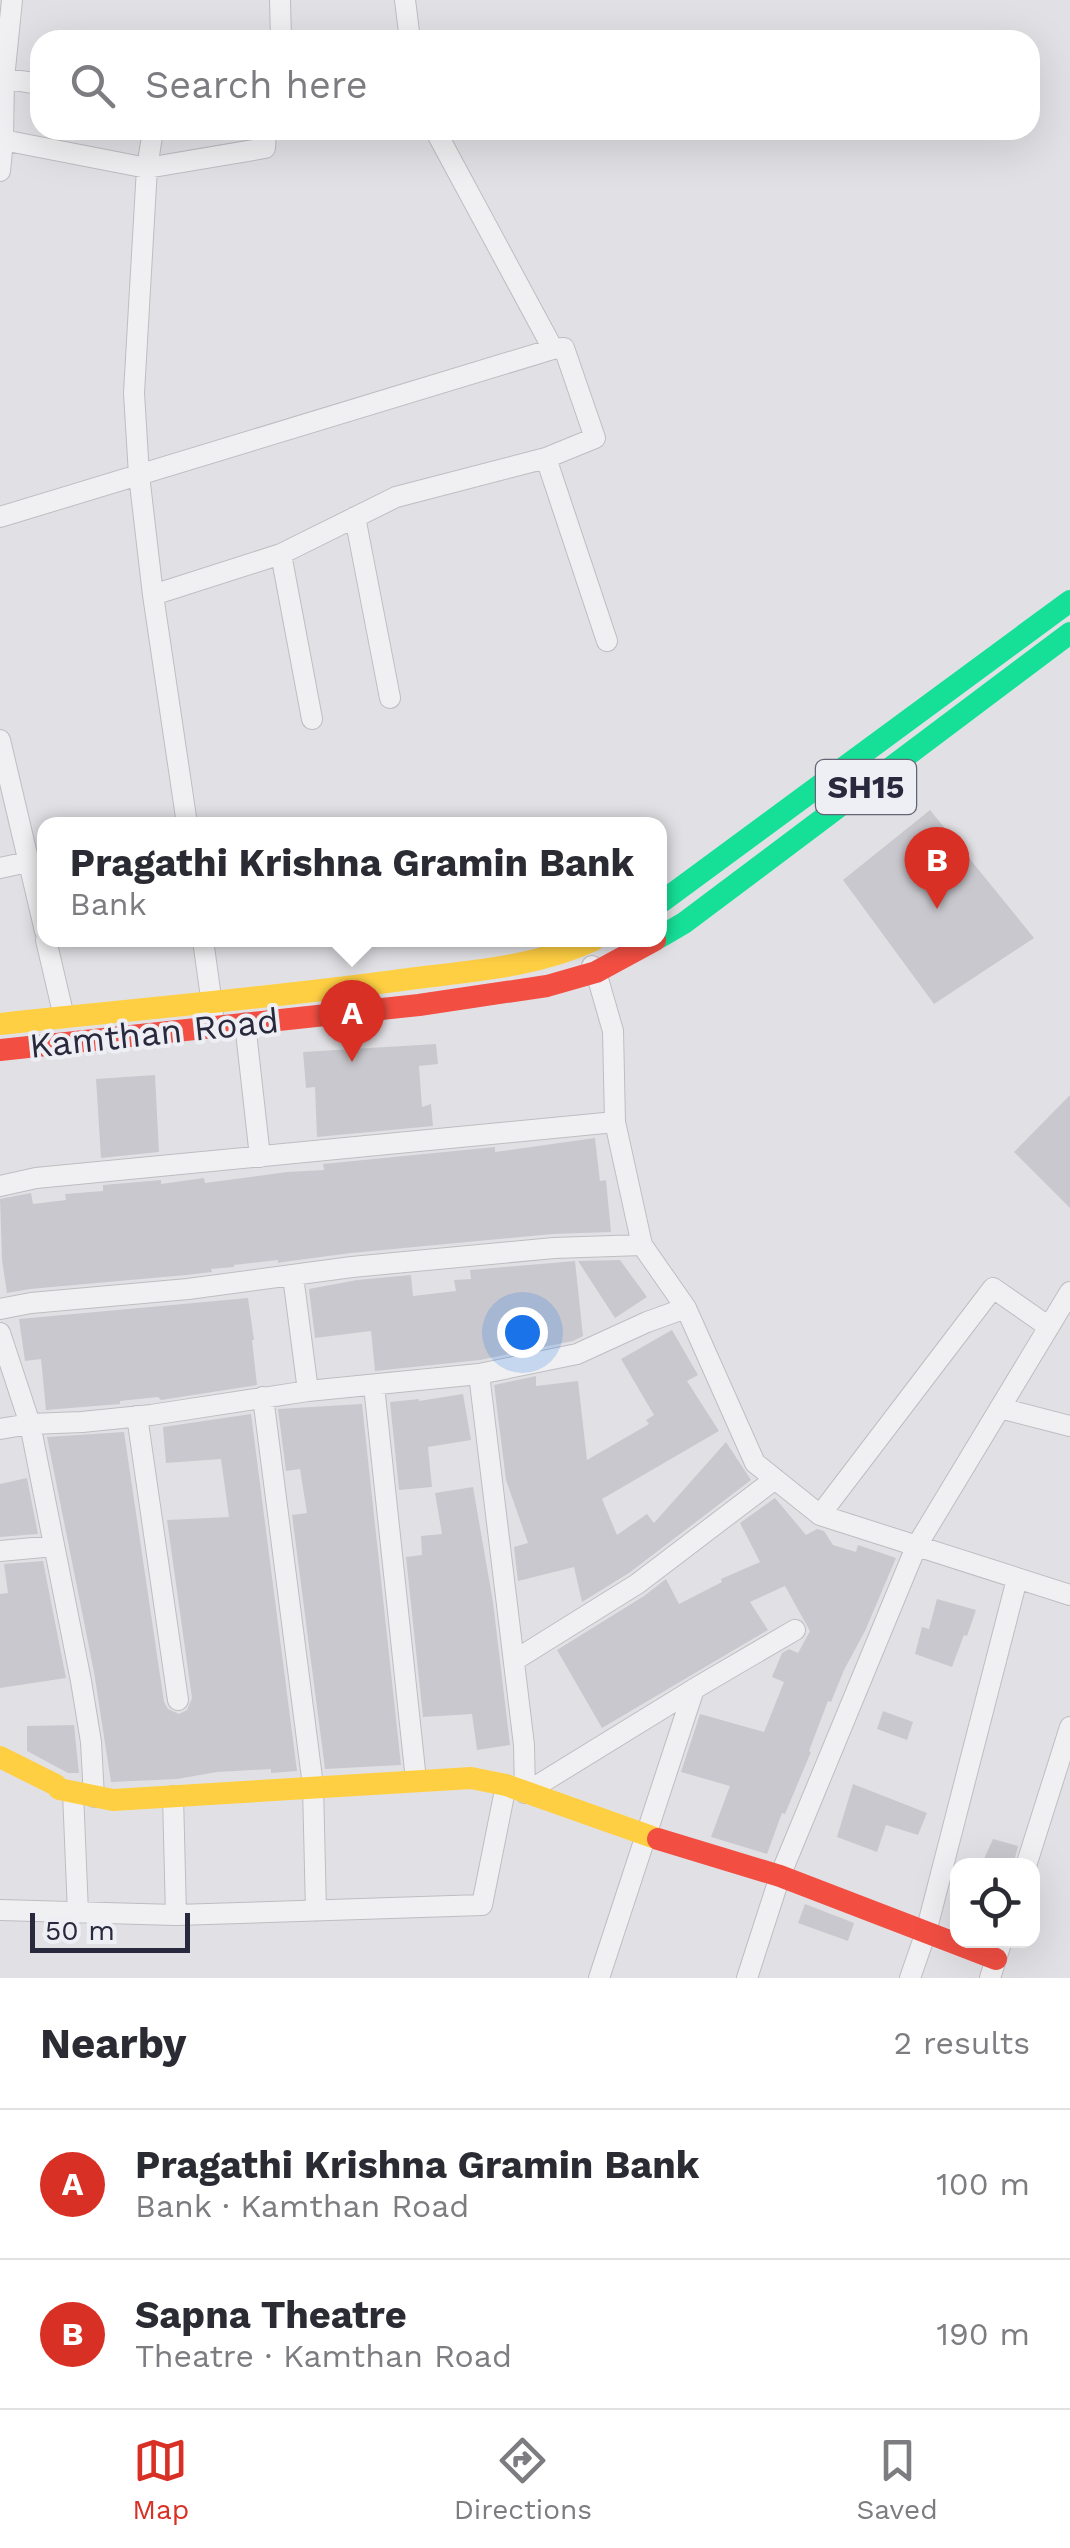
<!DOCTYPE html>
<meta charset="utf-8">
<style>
body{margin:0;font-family:"Work Sans",sans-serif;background:#f7f7f7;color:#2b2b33}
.controls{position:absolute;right:30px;bottom:30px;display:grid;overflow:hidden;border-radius:20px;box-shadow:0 10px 40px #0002}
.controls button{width:90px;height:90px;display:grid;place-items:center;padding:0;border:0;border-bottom:2px solid #e1e1e2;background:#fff;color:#2b2b33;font:50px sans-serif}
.scale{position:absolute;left:30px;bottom:25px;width:160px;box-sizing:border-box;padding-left:10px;border:5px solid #29293d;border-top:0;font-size:28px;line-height:35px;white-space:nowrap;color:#29293d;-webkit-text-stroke:8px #eeeff5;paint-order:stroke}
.you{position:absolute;left:522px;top:1332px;width:35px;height:35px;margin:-25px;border:8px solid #fff;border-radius:50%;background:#1a73e8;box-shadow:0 0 0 15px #1a73e833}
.badge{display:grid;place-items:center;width:65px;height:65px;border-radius:50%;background:#d93025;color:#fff;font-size:32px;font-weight:700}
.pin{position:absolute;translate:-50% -82px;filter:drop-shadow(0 2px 5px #0008)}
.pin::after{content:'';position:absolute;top:52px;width:35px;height:30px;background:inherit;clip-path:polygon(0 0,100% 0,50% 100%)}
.popup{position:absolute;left:37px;top:817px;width:630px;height:130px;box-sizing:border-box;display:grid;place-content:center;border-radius:20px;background:#fff;filter:drop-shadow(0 2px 8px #0005);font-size:32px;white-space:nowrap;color:#7c7c81}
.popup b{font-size:38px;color:#2b2b33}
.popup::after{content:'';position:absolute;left:50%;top:100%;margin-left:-20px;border:20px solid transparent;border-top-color:#fff}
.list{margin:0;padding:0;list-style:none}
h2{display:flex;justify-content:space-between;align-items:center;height:130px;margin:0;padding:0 40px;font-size:42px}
h2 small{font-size:32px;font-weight:400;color:#7c7c81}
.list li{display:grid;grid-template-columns:65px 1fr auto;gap:30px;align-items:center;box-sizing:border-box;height:150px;padding:0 40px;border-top:2px solid #e1e1e2}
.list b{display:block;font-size:38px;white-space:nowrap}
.list p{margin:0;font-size:32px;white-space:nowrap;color:#7c7c81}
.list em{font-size:32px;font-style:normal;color:#7c7c81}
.icon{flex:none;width:55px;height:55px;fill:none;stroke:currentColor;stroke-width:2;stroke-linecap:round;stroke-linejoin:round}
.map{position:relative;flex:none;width:1070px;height:1978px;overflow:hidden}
.search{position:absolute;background:#fff;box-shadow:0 10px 40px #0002;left:30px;right:30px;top:30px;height:110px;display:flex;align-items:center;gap:25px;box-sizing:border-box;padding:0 35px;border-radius:30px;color:#7c7c81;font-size:38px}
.sheet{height:430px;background:#fff}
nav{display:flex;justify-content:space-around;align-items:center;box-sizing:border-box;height:140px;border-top:2px solid #e1e1e2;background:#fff;font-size:28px;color:#7c7c81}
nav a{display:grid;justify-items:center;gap:5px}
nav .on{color:#d93025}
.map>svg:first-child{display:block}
</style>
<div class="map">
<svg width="1070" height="1978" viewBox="0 0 1070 1978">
<rect width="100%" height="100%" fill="#e1e1e5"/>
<path fill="#c8c8ce" d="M930 810 1034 938 934 1004 843 880Z
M436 1044 438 1064 419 1066 422 1107 431 1104 433 1126 317 1137 315 1087 306 1088 303 1052Z
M155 1075 159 1152 101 1158 96 1079Z
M1070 1095V1208L1014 1152Z
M595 1138 600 1181 606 1180 611 1232 553 1234 351 1253 283 1262 278 1263V1260L234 1265V1267L211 1269 212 1272 186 1275 30 1289 7 1293 2 1260 0 1199 31 1193 33 1204 66 1200 65 1194 103 1191V1185L161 1180V1184L204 1178 205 1183 287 1172 324 1170 323 1164 495 1147V1152Z
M620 1260 647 1297 615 1318 578 1261Z
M575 1261 583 1336 573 1341 480 1360 375 1371 371 1331 315 1338 309 1289 357 1280 411 1275 413 1296 456 1291 454 1280 471 1279 470 1270Z
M248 1298 254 1340H252L257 1385 161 1400 158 1397 120 1401V1404L46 1410 41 1359 25 1361 19 1319Z
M672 1330 698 1375 687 1381 719 1431 602 1499 617 1535 647 1514 654 1523 726 1442 751 1480 629 1573 582 1602 574 1567 518 1581 514 1547 528 1543 506 1480 494 1385 536 1376V1386L578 1381 587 1460 649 1424 646 1420 654 1415 621 1359Z
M463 1394 471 1440 428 1447 432 1487 399 1490 390 1402 419 1399V1401Z
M362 1404 401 1765 325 1769 292 1515 307 1513 300 1469 286 1471 278 1409Z
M251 1414 297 1771 271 1773V1769L217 1772 177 1779 111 1782 94 1672 47 1437 124 1432 164 1702 168 1709 179 1714 187 1710 192 1698 167 1520 229 1517 221 1459 166 1463 163 1427Z
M27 1478 38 1534 0 1537V1484Z
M473 1487 493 1602 510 1745 477 1750 472 1714 423 1717 406 1557 422 1555 421 1536 442 1534 435 1493Z
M775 1498 806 1535 817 1529 824 1531 833 1545 856 1552 858 1545 896 1558 865 1631 844 1670 831 1702 828 1701 809 1751 811 1752 785 1814 782 1813 767 1854 711 1837 730 1786 681 1772 700 1714 764 1732 784 1682 772 1677 782 1653 789 1649 798 1653 810 1631 785 1586 750 1602 768 1630 602 1728 557 1650 644 1596 666 1579 679 1604 722 1582 721 1579 760 1562 740 1523Z
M43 1561 66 1678 0 1688V1594L8 1593 4 1564Z
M937 1599 976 1610 967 1636 964 1635 952 1667 915 1654 922 1627 929 1629Z
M883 1711 913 1722 907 1740 877 1729Z
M74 1725 79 1773H68L27 1751V1726Z
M853 1784 927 1813 918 1835 886 1825 877 1852 837 1837Z
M993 1839 1018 1846 1013 1866H996L983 1861Z
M805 1904 854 1923 848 1941 798 1923Z"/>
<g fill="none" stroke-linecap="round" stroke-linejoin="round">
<g stroke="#bebec2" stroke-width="22">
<path id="street" d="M12 0 4 79 3 140 147 168 265 148 266 130
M280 0 281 40
M405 0 410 40
M0 78 40 84
M153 130 147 168 134 393 139 475 153 595 187 824
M435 130 553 349 564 348 595 438 546 458 607 641
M0 171 3 140
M0 517 553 349
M355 517 390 698
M281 554 312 719
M153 595 281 554 396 497 546 458
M0 740 45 931
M0 868 28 862
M46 940 64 1017
M203 940 213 1012
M592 966 596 972 613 1031 615 1122 642 1245 686 1308 755 1463 820 1515 1070 1595
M245 1023 260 1157
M0 1186 36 1178 615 1122
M293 1276 308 1391
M0 1309 31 1303 188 1289 352 1267 554 1248 642 1245
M0 1333 30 1424 81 1681 91 1742 94 1797
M479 1374 524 1745 525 1793
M374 1386 416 1780
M263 1397 313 1786 316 1911
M1000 1408 1070 1426
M137 1416 178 1700
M0 1429 30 1424 82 1422 151 1415 308 1391 479 1374 577 1354 647 1322 686 1308
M820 1515 993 1288 1049 1327
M0 1551 54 1546
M515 1660 637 1584 775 1479
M73 1792 78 1913
M525 1793 694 1689 795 1630
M173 1796 176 1915 482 1905 506 1785
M1026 1866 1070 1727
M0 1910 176 1915
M599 1978 694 1689
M747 1978 780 1876 916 1547 1070 1292
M910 1978 926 1932 1017 1579
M990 1978 1002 1940"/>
</g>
<use href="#street" stroke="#f0f0f2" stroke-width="20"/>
<path stroke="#16e098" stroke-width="22" d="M660 903 1070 601
M660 937 684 923 1070 633"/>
<path stroke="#ffcf43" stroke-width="22" d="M0 1024C136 1009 273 998 409 979 471 971 536 967 594 940
M0 1757 56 1785 59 1789 113 1800 471 1778 506 1785 658 1839"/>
<path stroke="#f24e42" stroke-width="22" d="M0 1050 419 1005 547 986 596 972 655 940
M658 1839 780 1876 996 1959"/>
</g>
<g text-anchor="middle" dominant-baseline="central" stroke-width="8" stroke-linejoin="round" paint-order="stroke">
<rect fill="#eeeff5" stroke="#646474" stroke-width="2.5" x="816" y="760" width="100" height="54" rx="8"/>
<g font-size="32" font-weight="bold" fill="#29293d">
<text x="866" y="787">SH15</text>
</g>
<g font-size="35" fill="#29293d" stroke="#eeeff5">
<text transform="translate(154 1033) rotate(-6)">Kamthan Road</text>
</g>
</g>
</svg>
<div class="controls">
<button><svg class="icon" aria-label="locate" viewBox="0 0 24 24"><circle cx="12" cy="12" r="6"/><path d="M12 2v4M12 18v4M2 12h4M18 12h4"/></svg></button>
</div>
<div class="scale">50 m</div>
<div class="you"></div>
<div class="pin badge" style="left:352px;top:1062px">A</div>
<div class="popup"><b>Pragathi Krishna Gramin Bank</b>Bank</div>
<div class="pin badge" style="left:937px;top:909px">B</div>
<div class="search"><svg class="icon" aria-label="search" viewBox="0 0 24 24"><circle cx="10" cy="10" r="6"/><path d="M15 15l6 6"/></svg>Search here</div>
</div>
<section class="sheet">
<h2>Nearby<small>2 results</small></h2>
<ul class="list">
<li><span class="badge">A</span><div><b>Pragathi Krishna Gramin Bank</b><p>Bank · Kamthan Road</p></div><em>100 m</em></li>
<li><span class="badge">B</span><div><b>Sapna Theatre</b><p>Theatre · Kamthan Road</p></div><em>190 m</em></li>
</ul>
</section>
<nav>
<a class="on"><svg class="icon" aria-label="map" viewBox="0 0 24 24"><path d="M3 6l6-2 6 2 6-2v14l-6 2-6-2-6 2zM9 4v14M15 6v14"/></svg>Map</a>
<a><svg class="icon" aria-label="directions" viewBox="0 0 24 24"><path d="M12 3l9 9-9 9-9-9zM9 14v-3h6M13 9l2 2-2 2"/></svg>Directions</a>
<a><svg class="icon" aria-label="saved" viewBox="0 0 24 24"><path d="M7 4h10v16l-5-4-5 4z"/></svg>Saved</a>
</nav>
